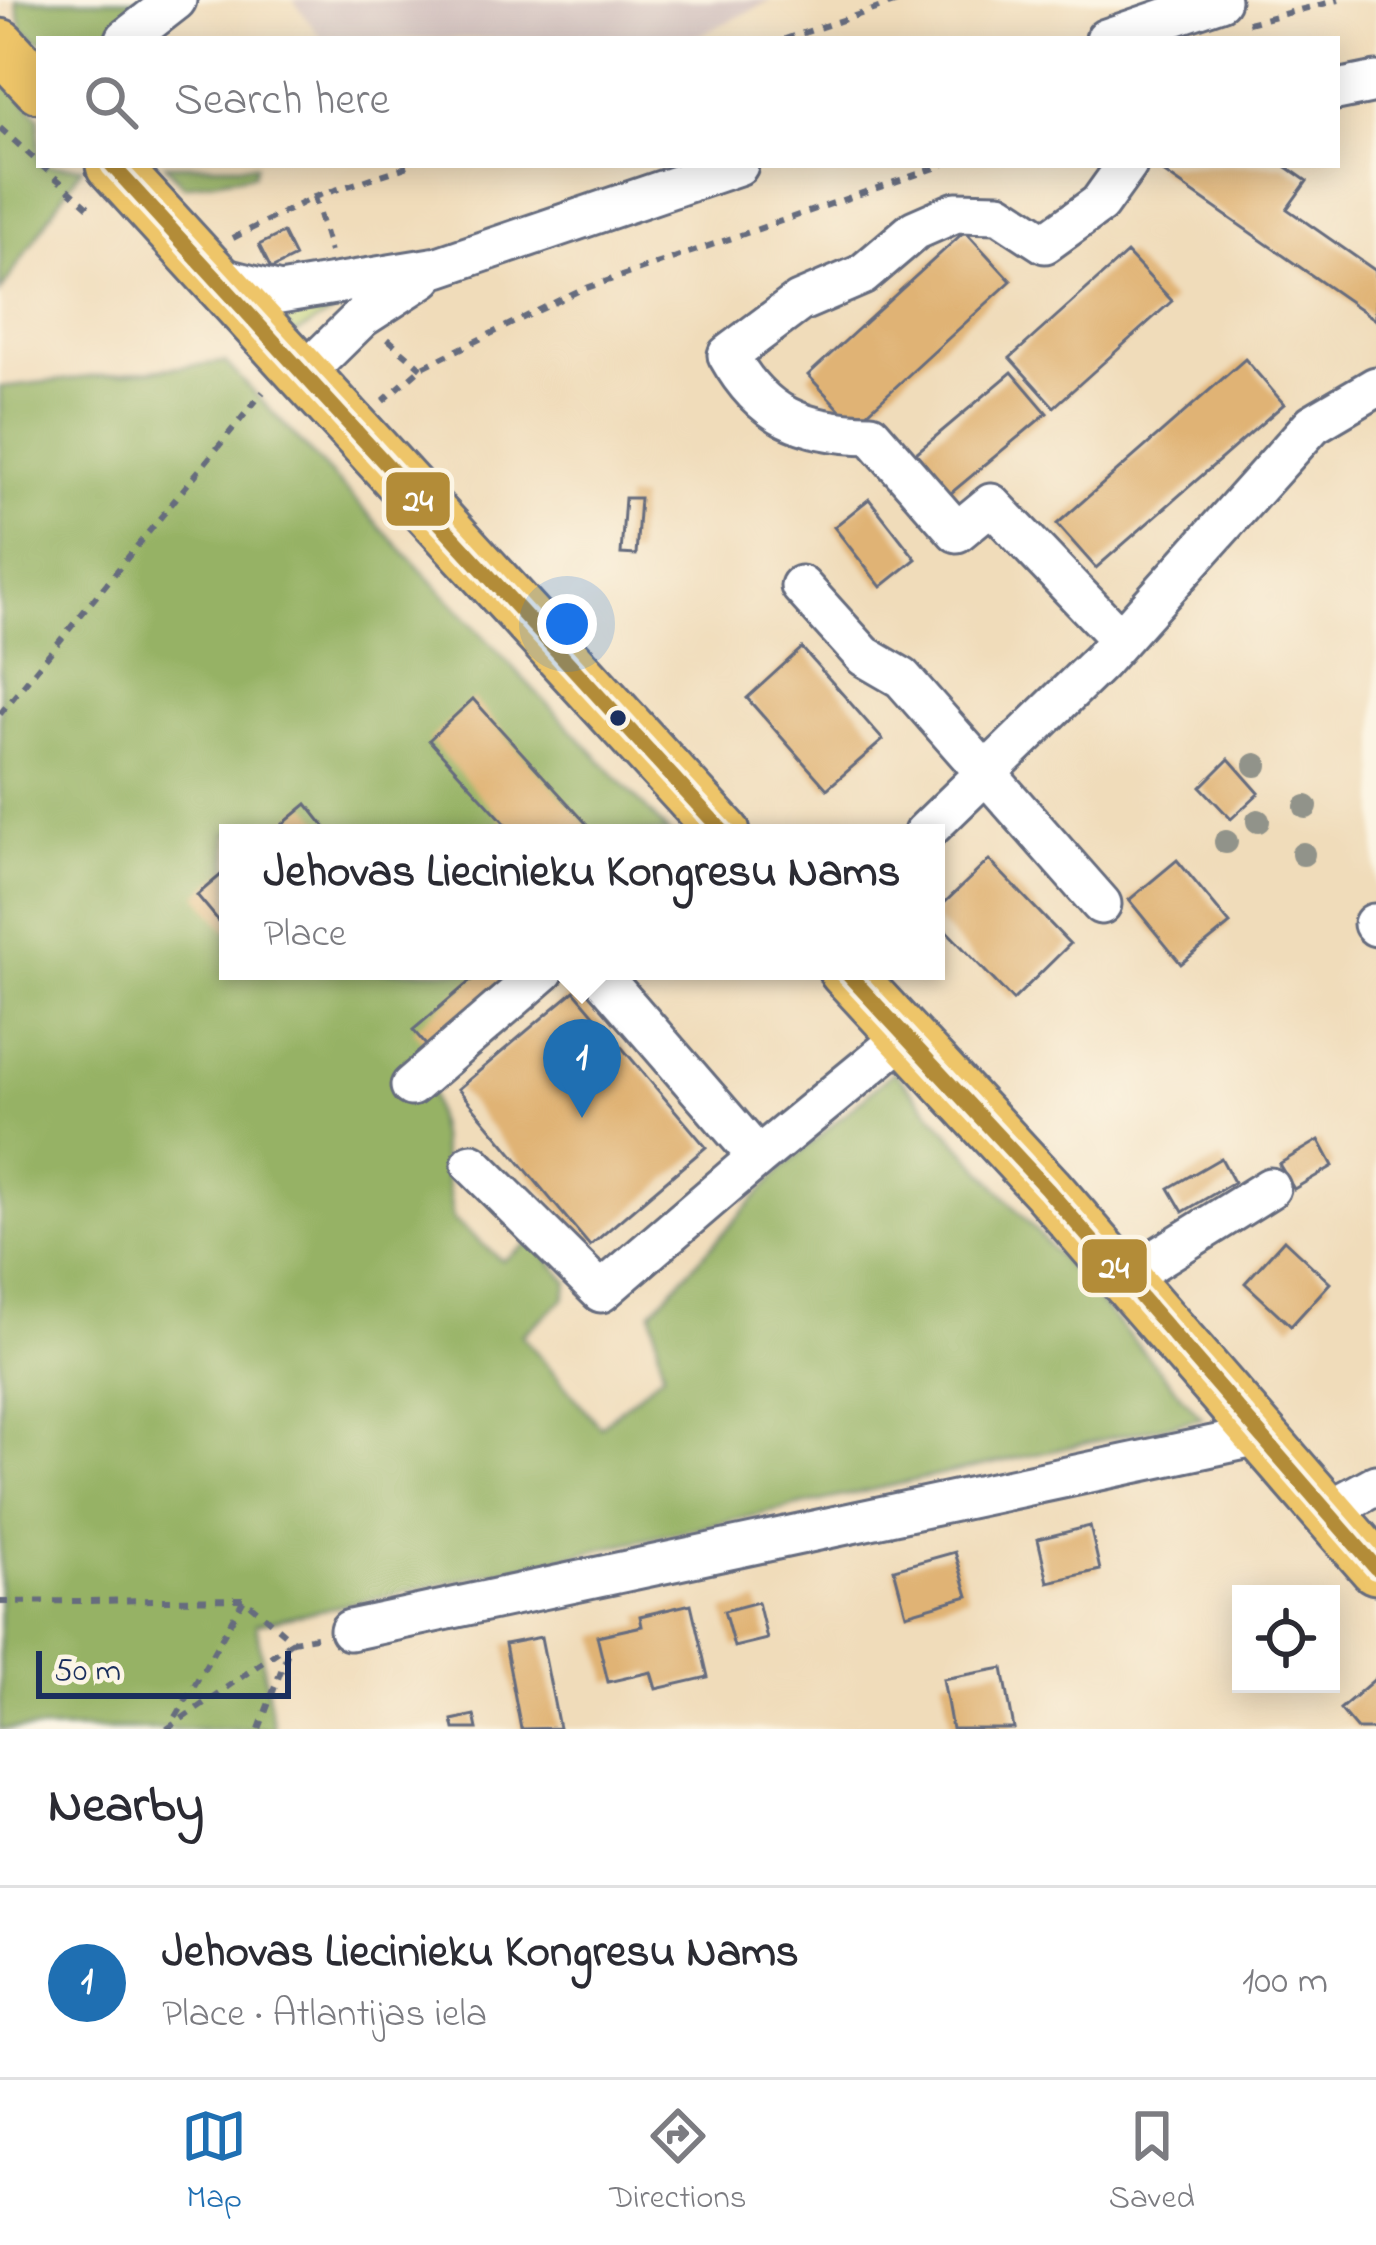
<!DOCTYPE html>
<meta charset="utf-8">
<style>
body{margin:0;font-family:"Indie Flower",sans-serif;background:#f7f7f7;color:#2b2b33}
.controls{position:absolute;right:36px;bottom:36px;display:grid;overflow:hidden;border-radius:0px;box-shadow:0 6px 30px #0003}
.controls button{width:108px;height:108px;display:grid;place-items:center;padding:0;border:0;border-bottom:3px solid #e1e1e2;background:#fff;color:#2b2b33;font:60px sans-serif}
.scale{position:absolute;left:36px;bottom:30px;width:255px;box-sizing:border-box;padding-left:12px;border:6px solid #1b2f5e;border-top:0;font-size:33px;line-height:42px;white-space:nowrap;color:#1b2f5e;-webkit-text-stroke:9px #fcf5e5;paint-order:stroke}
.you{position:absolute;left:567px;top:624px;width:42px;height:42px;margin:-30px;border:9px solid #fff;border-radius:50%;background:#1a73e8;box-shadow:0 0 0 18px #1a73e833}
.badge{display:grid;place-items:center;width:78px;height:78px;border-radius:50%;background:#1f6fb2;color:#fff;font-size:39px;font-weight:700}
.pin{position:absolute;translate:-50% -99px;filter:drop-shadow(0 3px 6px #0008)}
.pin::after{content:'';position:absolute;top:63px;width:42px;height:36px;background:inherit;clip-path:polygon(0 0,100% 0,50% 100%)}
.popup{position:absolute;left:219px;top:824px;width:726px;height:156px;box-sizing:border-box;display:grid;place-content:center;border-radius:0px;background:#fff;filter:drop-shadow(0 3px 9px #0005);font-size:39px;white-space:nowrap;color:#7c7c81}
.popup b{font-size:45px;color:#2b2b33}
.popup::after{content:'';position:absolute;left:50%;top:100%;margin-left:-24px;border:24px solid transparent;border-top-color:#fff}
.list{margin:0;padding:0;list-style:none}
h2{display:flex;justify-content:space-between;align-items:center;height:156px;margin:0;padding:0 48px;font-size:51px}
h2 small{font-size:39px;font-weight:400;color:#7c7c81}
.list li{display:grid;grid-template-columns:78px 1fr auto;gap:36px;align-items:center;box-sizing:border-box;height:192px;padding:0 48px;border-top:3px solid #e1e1e2}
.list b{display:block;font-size:45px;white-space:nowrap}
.list p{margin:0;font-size:39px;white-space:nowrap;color:#7c7c81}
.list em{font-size:39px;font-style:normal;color:#7c7c81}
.icon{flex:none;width:66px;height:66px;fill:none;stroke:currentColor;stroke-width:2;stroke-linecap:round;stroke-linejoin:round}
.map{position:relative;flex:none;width:1376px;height:1729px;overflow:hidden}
.search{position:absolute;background:#fff;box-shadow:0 6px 30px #0003;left:36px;right:36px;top:36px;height:132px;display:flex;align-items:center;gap:30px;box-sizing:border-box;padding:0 42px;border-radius:0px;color:#7c7c81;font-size:45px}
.sheet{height:348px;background:#fff}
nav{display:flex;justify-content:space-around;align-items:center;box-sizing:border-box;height:168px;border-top:3px solid #e1e1e2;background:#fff;font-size:33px;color:#7c7c81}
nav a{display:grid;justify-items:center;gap:6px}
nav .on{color:#1f6fb2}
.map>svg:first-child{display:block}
</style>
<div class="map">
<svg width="1376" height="1729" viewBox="0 0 1376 1729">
<rect width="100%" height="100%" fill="#fcf5e5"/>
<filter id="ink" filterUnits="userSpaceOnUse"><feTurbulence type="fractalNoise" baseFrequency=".00833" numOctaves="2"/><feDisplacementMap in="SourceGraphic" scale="24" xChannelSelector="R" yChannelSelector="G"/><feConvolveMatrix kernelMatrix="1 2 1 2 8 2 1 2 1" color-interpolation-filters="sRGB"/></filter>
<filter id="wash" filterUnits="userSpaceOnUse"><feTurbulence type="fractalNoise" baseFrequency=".004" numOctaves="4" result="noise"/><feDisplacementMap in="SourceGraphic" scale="48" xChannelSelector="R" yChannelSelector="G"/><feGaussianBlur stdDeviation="2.7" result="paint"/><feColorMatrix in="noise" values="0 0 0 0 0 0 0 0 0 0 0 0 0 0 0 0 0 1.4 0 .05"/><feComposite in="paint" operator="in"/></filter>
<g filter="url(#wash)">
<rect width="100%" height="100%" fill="#f0dcba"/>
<path fill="#d1bfbd" d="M293 0H772L692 39H322Z"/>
<path fill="#bed073" stroke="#6c8068" stroke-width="3" d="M339 298 343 306 294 335 268 306Z"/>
<path fill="#96b265" stroke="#587062" stroke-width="3" d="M16 0H146L104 39 39 41 22 29Z
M0 72 39 117V165L82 167 0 292Z
M165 165H256L254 174 184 186Z
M225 362 669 833H228V971H532L429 1076 453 1219 502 1261 533 1241 568 1282 564 1299 522 1335 600 1427 663 1373 652 1311 782 1169 894 1071 1202 1418 256 1624 274 1729H0V387Z"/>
<g id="blocks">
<path fill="#e0b375" d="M1153 165H1284L1307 181 1287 209 1376 271V320Z
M965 231 1011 281 854 425 808 375Z
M283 233 295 257 271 269 259 245Z
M1127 253 1172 301 1054 407 1010 358Z
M1245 359 1284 404 1096 568 1057 524Z
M1012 372 1047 413 950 494 916 453Z
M625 498H640L636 555 621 554Z
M869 499 916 559 881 587 834 527Z
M802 648 883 740 827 789 747 698Z
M473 699 595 833H514L429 740Z
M1229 759 1259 793 1231 819 1201 787Z
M307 804 330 833H272Z
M989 860 1070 944 1013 1000 936 920V911Z
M1177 860 1230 924 1181 964 1129 900Z
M228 869V932L197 895Z
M482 971H510L516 978 432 1052 413 1030Z
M574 991 706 1147 590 1246 458 1089Z
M1319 1140 1333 1166 1294 1189 1279 1164Z
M1221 1158 1234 1182 1183 1212 1169 1188Z
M1284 1240 1330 1283 1291 1326 1245 1283Z
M1090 1526 1100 1570 1048 1582 1038 1539Z
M955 1552 968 1596 906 1614 894 1569Z
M758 1602 767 1639 734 1647 724 1611Z
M691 1604 708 1677 656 1689 651 1672 608 1682 597 1636 642 1626 640 1616Z
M541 1637 559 1728 521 1729 505 1644Z
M1003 1668 1014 1729H952L943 1679Z
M1376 1678V1729H1357L1340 1709Z
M474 1715 477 1729H454L452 1720Z"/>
</g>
</g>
<g filter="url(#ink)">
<use href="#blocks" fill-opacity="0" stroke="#666c7e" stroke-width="3"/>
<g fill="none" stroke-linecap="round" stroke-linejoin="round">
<g stroke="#666c7e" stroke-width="45">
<path id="minor" d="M126 39 176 0
M1106 39 1220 0
M1337 90 1376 82
M214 276 280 293 438 267 738 165
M306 372 362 317 424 277
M801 586 864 656 902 678 1101 904
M1120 639 991 504 957 532 871 434C803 433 762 416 728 355L799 302 862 275 915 230 956 212 999 213 1045 243 1099 204 1127 165
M924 833 1100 662 1313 424 1376 387
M1374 924 1376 926
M597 971 758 1157 904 1037
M411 1086 544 971
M472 1164 601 1292 758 1157
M1126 1278 1270 1188
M1330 1510 1376 1485
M350 1630 1264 1435"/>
</g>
<g stroke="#666c7e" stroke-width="57">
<path id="major" d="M0 45 39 87
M112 165 724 833
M845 971 1047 1189 1376 1568"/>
</g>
<path stroke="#666c7e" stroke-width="6" stroke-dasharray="9 9" stroke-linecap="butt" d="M1248 23 1339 0
M785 39 903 0
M0 128 39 163
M41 165 92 210
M314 197 330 252
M233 238 314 197 412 165
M388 339 421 368
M383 401 421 368 578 291 944 165
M0 714 263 392
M0 1602 244 1599 293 1641 316 1637
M176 1717 244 1599
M167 1729 293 1641
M259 1729 291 1644"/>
<use href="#minor" stroke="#fff" stroke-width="39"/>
<use href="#major" stroke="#eec569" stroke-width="51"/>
<g stroke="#fcf5e5" stroke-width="24">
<path id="bus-1" d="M112 165 724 833
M845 971 1047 1189 1376 1568"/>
</g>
<use href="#bus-1" stroke="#b38c38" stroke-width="15"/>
</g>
<g fill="#91938a">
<circle cx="1256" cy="765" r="12"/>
<circle cx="1306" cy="807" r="12"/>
<circle cx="1258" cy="821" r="12"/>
<circle cx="1226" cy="842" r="12"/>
<circle cx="1303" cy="854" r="12"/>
</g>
</g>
<circle fill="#1b2f5e" stroke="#fcf5e5" stroke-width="4.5" cx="618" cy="718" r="10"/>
<g stroke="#fcf5e5" stroke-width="4.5">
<rect x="384" y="470" width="68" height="58" rx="12" fill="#b38c38"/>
<rect x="1080" y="1237" width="69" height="58" rx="12" fill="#b38c38"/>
</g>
<g font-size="33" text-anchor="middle" font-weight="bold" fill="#fff">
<text x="418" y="511">24</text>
<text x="1114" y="1278">24</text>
</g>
</svg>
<div class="controls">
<button><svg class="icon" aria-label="locate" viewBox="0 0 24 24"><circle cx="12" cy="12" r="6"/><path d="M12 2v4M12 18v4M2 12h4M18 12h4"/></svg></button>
</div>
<div class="scale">50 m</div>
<div class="you"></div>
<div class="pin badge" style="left:582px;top:1118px">1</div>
<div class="popup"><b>Jehovas Liecinieku Kongresu Nams</b>Place</div>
<div class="search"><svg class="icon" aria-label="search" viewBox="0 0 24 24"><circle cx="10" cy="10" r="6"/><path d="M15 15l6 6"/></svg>Search here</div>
</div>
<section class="sheet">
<h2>Nearby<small></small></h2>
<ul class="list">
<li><span class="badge">1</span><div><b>Jehovas Liecinieku Kongresu Nams</b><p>Place · Atlantijas iela</p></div><em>100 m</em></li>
</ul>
</section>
<nav>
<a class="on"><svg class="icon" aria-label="map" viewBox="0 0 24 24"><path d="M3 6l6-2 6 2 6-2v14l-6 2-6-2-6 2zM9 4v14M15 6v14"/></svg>Map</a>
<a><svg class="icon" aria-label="directions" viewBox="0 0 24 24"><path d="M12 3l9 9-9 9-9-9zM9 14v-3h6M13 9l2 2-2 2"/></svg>Directions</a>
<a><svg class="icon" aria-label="saved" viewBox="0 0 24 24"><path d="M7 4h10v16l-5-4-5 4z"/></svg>Saved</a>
</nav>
